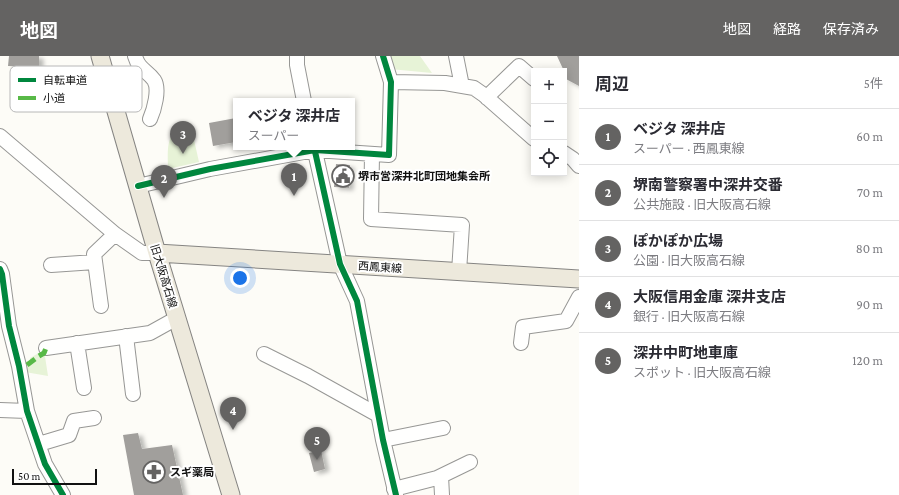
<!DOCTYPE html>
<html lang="ja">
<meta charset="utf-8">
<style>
body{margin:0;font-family:"Crimson Pro","Noto Sans JP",serif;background:#f7f7f7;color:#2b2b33}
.controls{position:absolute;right:12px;top:12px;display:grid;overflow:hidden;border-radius:0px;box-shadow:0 2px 10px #0003}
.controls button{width:36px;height:36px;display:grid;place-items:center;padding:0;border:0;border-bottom:1px solid #e1e1e2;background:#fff;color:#2b2b33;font:20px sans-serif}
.scale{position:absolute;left:12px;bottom:10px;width:85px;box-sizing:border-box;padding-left:4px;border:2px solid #111;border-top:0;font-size:11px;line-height:14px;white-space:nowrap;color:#111;-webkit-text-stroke:3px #fff;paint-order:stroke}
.you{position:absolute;left:240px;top:222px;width:14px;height:14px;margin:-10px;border:3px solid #fff;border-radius:50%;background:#1a73e8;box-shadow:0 0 0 6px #1a73e833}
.badge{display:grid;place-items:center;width:26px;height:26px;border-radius:50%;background:#646362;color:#fff;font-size:13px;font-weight:700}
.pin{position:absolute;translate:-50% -33px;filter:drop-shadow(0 1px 2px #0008)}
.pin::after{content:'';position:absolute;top:21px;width:14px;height:12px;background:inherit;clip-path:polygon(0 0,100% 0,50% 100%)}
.popup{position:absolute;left:233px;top:42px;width:122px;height:52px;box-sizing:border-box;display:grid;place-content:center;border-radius:0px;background:#fff;filter:drop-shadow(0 1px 3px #0005);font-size:13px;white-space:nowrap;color:#7c7c81}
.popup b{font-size:15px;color:#2b2b33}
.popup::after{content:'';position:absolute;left:50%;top:100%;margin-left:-8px;border:8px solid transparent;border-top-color:#fff}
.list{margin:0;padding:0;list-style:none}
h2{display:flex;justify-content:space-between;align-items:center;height:52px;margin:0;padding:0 16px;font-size:17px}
h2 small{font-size:13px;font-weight:400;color:#7c7c81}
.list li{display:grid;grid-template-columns:26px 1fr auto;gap:12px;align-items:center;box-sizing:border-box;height:56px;padding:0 16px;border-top:1px solid #e1e1e2}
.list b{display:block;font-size:15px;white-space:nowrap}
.list p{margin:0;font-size:13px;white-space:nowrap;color:#7c7c81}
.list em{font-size:13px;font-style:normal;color:#7c7c81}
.icon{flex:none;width:22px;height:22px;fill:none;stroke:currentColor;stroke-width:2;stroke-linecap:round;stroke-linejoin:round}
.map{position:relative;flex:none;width:579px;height:439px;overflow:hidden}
header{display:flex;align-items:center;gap:24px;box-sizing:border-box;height:56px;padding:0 20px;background:#646362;color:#fff}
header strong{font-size:19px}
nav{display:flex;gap:22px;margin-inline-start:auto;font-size:14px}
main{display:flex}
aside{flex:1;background:#fff}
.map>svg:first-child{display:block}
</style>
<header>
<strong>地図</strong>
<nav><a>地図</a><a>経路</a><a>保存済み</a></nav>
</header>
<main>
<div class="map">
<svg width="579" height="439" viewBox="0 0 579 439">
<defs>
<filter id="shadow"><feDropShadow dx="4.5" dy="2.5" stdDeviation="2" flood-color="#0004"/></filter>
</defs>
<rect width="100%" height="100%" fill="#fdfcf7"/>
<path fill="#e7f3d7" d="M387 0H420L432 17 390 13Z
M192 75 199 106 168 113C168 105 166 84 173 79 177 77 187 76 192 75Z
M44 294 48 320 25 316 23 306 30 305V302Z"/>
<path fill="#a19f9c" filter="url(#shadow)" d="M9 0H39V11L8 10Z
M557 0H579V30L566 23 564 15Z
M236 62V86L213 90 209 67Z
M336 108 350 109 349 132 334 131Z
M138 377 142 393 172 389 183 439H134L123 379Z
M321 394 325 413 314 416 309 397Z"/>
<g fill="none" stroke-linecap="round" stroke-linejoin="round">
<g stroke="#979795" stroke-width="16">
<path id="minor" d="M135 0C139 14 147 14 154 24 160 33 154 54 150 63
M297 0V9L304 45
M456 0 462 30
M391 26 445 27 474 32 484 39 534 83
M487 42 491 37 519 10 534 23
M0 80 115 178 142 197H157
M314 91 340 208 357 245 383 384 396 439
M564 97 573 103 579 110
M372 98 371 163 462 169 459 216
M138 130 210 113 315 94 389 99 391 26 383 0
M51 209 95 206
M0 213 2 218 9 270 19 310 27 355 45 408 63 439
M101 250 94 198 115 178
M126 280 133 338
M77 287 84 332
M521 287 523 271 566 265 579 241
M46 292 150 277 177 262
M264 298 308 320 378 359
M0 354 27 355
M383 384 443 372
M39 388 69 379 74 365 94 362
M441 420 442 439
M394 433 437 422 470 406"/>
</g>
<g stroke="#858482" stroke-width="19">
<path id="major" d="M100 0 157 197 231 439
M157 197 579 223"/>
</g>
<use href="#minor" stroke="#fffffe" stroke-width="14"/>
<use href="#major" stroke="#ede9dc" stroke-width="17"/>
<path stroke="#58b947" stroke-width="5" stroke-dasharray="10 5" stroke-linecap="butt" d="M27 309 39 300 44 297 46 292"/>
<g stroke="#fff" stroke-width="8">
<path id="cycleway" d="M314 91 340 208 357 245 383 384 396 439
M138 130 210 113 315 94 389 99 391 26 383 0
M0 213 2 218 9 270 19 310 27 355 45 408 63 439"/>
</g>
<use href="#cycleway" stroke="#00873e" stroke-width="6"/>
</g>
<defs>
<g id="civic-ring" transform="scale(1.15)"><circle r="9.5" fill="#fff" stroke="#646362" stroke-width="1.5"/><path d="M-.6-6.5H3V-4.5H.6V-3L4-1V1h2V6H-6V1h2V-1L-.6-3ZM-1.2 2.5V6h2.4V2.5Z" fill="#646362"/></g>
<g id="pharmacy-ring" transform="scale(1.15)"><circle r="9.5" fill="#fff" stroke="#646362" stroke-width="1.5"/><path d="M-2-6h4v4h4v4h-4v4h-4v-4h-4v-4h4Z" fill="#646362"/></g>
</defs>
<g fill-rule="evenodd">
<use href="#civic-ring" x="343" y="120"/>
<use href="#pharmacy-ring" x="154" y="416"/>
</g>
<g text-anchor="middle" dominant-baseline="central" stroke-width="4" stroke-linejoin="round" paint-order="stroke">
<g font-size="11" font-weight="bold" fill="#111" stroke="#fff" text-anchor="start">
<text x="358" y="120">堺市営深井北町団地集会所</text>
<text x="170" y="416">スギ薬局</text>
</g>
<g font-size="11" fill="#111" stroke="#fff">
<text transform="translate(380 211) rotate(4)">西鳳東線</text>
<text transform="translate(164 220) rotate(73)">旧大阪高石線</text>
</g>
</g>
<rect x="10" y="10" width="132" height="46" rx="6" fill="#fff" stroke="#b8b8b8" stroke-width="1"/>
<rect x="18" y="22" width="18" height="4" fill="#00873e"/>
<rect x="18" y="40" width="18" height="4" fill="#58b947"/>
<g font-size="11" fill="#111">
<text x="43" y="28">自転車道</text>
<text x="43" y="46">小道</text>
</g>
</svg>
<div class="controls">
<button>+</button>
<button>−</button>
<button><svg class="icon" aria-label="locate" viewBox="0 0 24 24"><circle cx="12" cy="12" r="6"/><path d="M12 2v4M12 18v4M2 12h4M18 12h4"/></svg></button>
</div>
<div class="scale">50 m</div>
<div class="you"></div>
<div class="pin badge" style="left:294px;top:140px">1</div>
<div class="popup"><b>ベジタ 深井店</b>スーパー</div>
<div class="pin badge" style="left:164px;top:142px">2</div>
<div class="pin badge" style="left:183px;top:98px">3</div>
<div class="pin badge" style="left:233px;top:374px">4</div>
<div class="pin badge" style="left:317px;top:404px">5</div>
</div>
<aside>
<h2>周辺<small>5件</small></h2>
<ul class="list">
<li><span class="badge">1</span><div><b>ベジタ 深井店</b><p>スーパー · 西鳳東線</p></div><em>60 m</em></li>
<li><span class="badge">2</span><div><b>堺南警察署中深井交番</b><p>公共施設 · 旧大阪高石線</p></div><em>70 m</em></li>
<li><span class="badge">3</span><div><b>ぽかぽか広場</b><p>公園 · 旧大阪高石線</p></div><em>80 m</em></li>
<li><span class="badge">4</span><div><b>大阪信用金庫 深井支店</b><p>銀行 · 旧大阪高石線</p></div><em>90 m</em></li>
<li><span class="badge">5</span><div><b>深井中町地車庫</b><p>スポット · 旧大阪高石線</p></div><em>120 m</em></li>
</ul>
</aside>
</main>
